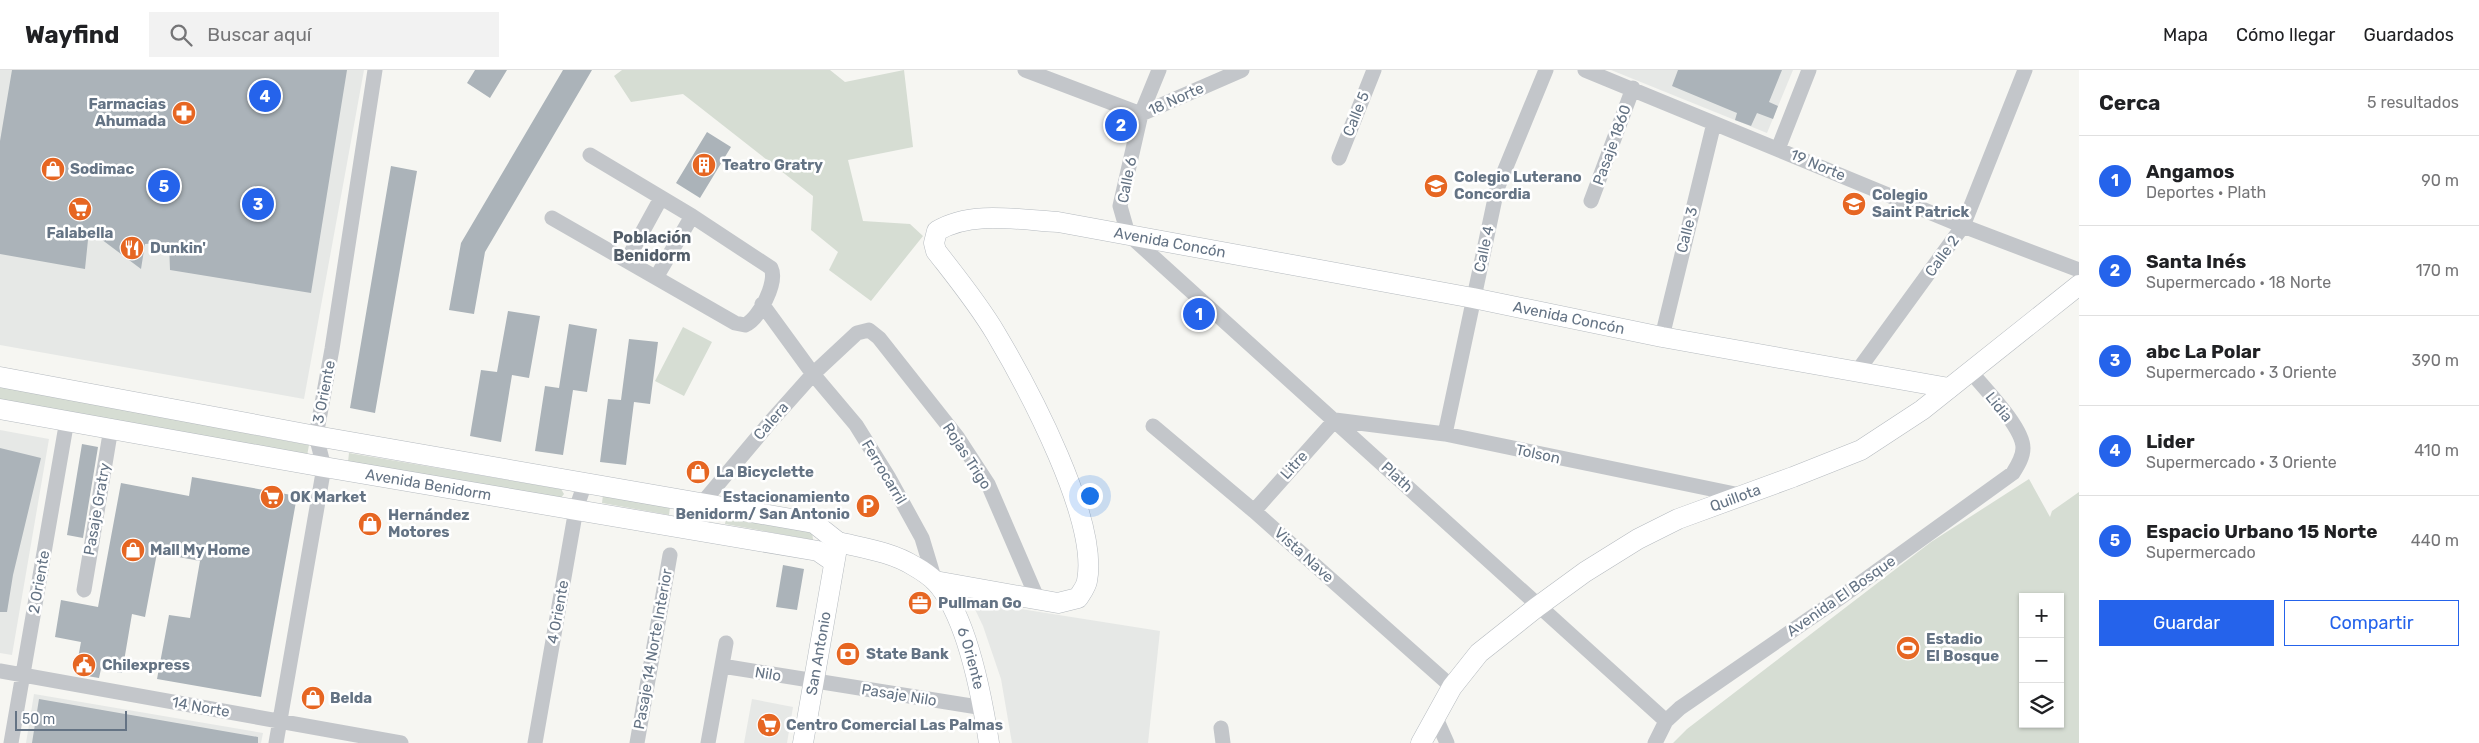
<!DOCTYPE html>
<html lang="es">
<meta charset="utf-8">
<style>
body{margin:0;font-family:Rubik,sans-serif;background:#f2f2f2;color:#202124}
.controls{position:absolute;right:15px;bottom:15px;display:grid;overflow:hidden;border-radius:0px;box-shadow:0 1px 4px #0004}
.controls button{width:45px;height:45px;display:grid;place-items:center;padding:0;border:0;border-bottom:1px solid #e0e0e0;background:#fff;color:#202124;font:25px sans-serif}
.scale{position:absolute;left:15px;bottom:12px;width:112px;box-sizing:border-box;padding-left:5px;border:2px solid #647384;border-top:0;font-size:14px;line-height:18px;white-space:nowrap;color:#647384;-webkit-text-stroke:4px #fff;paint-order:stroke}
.you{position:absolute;left:1089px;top:425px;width:18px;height:18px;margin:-12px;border:4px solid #fff;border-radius:50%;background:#1a73e8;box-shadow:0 0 0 8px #1a73e833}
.badge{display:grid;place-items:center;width:32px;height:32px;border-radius:50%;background:#2563eb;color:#fff;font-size:16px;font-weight:700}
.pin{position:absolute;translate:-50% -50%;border:2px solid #fff;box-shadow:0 1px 5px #0006}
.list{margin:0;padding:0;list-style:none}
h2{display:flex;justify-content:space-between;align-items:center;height:65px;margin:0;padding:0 20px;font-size:21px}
h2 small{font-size:16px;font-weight:400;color:#757577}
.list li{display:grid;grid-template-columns:32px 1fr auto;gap:15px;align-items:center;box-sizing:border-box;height:90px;padding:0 20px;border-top:1px solid #e0e0e0}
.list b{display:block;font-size:19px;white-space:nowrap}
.list p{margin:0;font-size:16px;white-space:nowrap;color:#757577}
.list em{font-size:16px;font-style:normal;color:#757577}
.actions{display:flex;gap:10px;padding:15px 20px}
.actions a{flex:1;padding:11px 0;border:1px solid #2563eb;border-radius:0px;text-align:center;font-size:18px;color:#2563eb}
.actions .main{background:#2563eb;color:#fff}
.icon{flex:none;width:28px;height:28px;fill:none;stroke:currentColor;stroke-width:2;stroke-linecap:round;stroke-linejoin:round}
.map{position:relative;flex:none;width:2079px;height:673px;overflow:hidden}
header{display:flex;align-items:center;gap:30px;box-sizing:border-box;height:70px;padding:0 25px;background:#fff;border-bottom:1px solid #e0e0e0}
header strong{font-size:24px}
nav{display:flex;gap:28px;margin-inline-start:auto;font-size:18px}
.search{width:350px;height:45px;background:#f2f2f2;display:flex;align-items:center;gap:12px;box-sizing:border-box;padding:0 18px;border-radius:0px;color:#757577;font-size:19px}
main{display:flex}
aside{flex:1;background:#fff}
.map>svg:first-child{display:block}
</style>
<header>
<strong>Wayfind</strong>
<div class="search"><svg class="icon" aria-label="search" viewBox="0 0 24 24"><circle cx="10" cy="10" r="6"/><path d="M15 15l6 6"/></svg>Buscar aquí</div>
<nav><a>Mapa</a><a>Cómo llegar</a><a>Guardados</a></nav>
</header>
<main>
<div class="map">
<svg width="2079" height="673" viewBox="0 0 2079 673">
<rect width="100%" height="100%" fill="#f6f6f2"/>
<path fill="#e6e8e6" d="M0 0H364L304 329 0 275Z
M1611 0H1793L1767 63Z
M0 360 49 369 12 585 0 583Z
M971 531 1160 561 1148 673H1012L1001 609 983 556Z
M34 624 263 663 261 673H26Z
M752 629 793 637 787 673H744Z"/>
<path fill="#d6ddd3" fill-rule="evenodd" d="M622 0H830L845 12 904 0 913 77 848 90 863 151 910 154 923 166 871 231 829 200 838 182 811 160 813 126 683 24 631 32 614 6Z
M683 257 712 272 684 326 655 311Z
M0 317 309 375 307 386 0 330Z
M349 383 561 419 564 424 561 428 348 392Z
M2029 409 2050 447 2052 441 2079 422V673H1673L1687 659 1931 472ZM2023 527H2060V654H2023Z
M603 425 670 437 669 445 602 433Z
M727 444 812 460 813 470 725 454Z"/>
<path fill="#abb3b9" d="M12 0H347L311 223 170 200 169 172 145 174 141 199 89 160 85 199 0 184V71Z
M475 0H507L490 28 467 13Z
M563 0H592L485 182 474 244 449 240 461 173Z
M1678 0H1782L1769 32 1778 36 1773 49 1757 43 1751 56 1735 50 1737 43 1672 16Z
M707 62 731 77 700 128 676 113Z
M391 96 417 101 375 343 350 338Z
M508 241 540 246 529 308 512 305 501 372 470 366 481 300 497 302Z
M569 254 597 259 587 322 573 320 563 385 535 381 545 316 559 318Z
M629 269 658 272 650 334 634 332 626 395 600 392 608 329 621 330Z
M82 374 98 377 83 468 67 465Z
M0 378 41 388 13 505 7 542H0Z
M192 407 297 426 261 627 157 609 169 545 190 548 200 491 157 483 145 547 132 544 122 603 101 599 99 608 75 604 81 572 55 567 61 530 98 537 121 413 189 426Z
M783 495 804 499 797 540 776 537Z
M39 629 258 667V673H32Z"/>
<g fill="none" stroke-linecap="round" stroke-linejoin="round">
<g stroke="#b5babf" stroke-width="21">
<g id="secondary">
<path d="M0 307 316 366 814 453 838 472"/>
<path id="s1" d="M0 339 324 397 818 481 834 492"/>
<path id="s2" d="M935 511 1058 533 1078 528C1081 523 1086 517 1087 511 1099 450 1028 318 996 264 979 235 957 208 936 181L934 173 937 161C971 140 1020 150 1058 152L1473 228 1662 267 1949 318"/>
<path id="s3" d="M803 673 838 472C863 478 892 482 914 496 921 500 930 506 936 512 967 546 982 627 989 673"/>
<path id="s4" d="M1421 673 1452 617 1479 583 1537 537 1585 502 1638 469 1678 449 1793 407 1861 380 1922 340 2079 215"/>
</g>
</g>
<path stroke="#c3c6ca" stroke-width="15" d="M1025 0 1141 44 1242 0
M1159 0 1141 44 1120 136 1128 164 1666 651
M1585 0 1963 156 2079 200
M1778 79 1809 0
M1339 88 1374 0
M1591 131 1633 18
M552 148 735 253 745 255C759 249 778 212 771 198L692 146 590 85
M627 190 661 128
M657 206 692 146
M762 234 813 304 856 355 889 408 922 468 935 511
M1662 267 1714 53
M1856 303 1963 156 2025 0
M1153 356 1254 441 1452 617
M1445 364 1497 119 1546 0
M1254 441 1335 350 1445 364 1740 425
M696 461 703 432 772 350 813 304 857 263 869 260 879 268 958 368 988 414 1038 530
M84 520 111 358
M722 596 984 638
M0 601 401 673
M1435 646 1447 673
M1221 658 1223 673
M11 673 67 350
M276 673 324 397 316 366 332 279 375 0
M535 673 576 439 585 413
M637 673 670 485
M708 673 726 573
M1655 673 1666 651 1680 638 1841 527 2013 403C2018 395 2023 387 2023 378 2023 357 1984 318 1970 301"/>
<use href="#secondary" stroke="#fff" stroke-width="20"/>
</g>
<defs>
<g id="pharmacy-disc" transform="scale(1.25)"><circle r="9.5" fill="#e66622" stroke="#fff"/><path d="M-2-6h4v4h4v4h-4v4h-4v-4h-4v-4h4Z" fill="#fff"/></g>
<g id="building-disc" transform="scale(1.25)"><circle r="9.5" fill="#e66622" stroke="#fff"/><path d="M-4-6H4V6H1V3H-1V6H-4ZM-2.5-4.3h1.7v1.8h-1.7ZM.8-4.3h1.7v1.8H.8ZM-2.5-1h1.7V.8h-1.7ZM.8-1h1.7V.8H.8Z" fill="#fff"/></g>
<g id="shop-disc" transform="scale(1.25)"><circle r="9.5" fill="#e66622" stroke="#fff"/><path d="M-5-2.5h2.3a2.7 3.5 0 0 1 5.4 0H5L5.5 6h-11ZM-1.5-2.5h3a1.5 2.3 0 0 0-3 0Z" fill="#fff"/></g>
<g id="school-disc" transform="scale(1.25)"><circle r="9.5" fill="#e66622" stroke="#fff"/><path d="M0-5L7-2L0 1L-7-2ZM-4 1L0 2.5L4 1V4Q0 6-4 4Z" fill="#fff"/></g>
<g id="supermarket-disc" transform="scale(1.25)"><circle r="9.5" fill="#e66622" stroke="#fff"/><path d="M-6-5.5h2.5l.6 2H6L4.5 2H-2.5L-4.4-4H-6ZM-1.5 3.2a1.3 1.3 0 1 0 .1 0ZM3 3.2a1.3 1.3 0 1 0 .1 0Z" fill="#fff"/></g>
<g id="restaurant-disc" transform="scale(1.25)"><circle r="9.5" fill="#e66622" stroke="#fff"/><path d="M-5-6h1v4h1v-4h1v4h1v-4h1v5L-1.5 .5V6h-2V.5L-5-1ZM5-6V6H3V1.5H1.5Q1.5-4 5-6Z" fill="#fff"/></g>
<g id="parking-disc" transform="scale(1.25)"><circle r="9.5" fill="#e66622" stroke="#fff"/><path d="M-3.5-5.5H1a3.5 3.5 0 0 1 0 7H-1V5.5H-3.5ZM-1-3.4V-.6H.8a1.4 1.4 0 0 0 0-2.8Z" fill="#fff"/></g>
<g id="office-disc" transform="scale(1.25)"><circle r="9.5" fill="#e66622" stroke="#fff"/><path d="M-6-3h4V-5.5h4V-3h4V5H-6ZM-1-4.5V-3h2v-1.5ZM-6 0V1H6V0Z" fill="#fff"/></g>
<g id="stadium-disc" transform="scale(1.25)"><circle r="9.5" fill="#e66622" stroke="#fff"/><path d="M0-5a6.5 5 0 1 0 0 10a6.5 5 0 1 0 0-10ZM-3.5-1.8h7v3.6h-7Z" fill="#fff"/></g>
<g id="bank-disc" transform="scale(1.25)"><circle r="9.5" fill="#e66622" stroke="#fff"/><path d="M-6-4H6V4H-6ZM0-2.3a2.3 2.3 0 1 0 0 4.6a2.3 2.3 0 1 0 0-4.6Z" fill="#fff"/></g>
<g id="civic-disc" transform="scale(1.25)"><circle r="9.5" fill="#e66622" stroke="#fff"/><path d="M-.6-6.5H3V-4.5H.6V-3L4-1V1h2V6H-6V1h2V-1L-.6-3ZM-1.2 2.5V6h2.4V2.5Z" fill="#fff"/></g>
</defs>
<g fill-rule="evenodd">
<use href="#pharmacy-disc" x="184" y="43"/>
<use href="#building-disc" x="704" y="95"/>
<use href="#shop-disc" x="53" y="99"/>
<use href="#school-disc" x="1436" y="116"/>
<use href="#school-disc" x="1854" y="134"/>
<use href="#supermarket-disc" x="80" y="139"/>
<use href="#restaurant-disc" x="132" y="178"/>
<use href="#shop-disc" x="698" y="402"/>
<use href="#supermarket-disc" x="272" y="427"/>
<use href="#parking-disc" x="868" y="436"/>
<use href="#shop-disc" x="370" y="454"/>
<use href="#shop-disc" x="133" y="480"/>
<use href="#office-disc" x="920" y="533"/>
<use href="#stadium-disc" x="1908" y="578"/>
<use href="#bank-disc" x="848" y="584"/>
<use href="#civic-disc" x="84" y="595"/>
<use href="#shop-disc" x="313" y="628"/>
<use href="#supermarket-disc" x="769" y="655"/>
</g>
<g text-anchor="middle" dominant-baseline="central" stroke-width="5" stroke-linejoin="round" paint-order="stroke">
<g font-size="15" fill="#647384" stroke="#fff">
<text transform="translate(1176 29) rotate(-24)">18 Norte</text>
<text transform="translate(1356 44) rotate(-68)">Calle 5</text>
<text transform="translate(1612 75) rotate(-70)">Pasaje 1860</text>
<text transform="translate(1818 95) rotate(23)">19 Norte</text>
<text transform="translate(1127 110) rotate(-79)">Calle 6</text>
<text transform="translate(1687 160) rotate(-76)">Calle 3</text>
<text stroke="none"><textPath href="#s2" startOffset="792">Avenida Concón</textPath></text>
<text transform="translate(1484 179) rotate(-78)">Calle 4</text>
<text transform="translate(1942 186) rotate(-54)">Calle 2</text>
<text stroke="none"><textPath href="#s2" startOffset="1198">Avenida Concón</textPath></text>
<text transform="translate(324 322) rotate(-79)">3 Oriente</text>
<text transform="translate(1999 337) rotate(51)">Lidia</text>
<text transform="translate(771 351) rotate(-49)">Calera</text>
<text transform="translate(1538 384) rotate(12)">Tolson</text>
<text transform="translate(967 386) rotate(57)">Rojas Trigo</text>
<text transform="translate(1294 395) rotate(-48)">Litre</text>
<text transform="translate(884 402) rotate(59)">Ferrocarril</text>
<text transform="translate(1397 407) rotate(43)">Plath</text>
<text stroke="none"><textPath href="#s1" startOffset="435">Avenida Benidorm</textPath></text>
<text stroke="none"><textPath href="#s4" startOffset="409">Quillota</textPath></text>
<text transform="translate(97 439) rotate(-80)">Pasaje Gratry</text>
<text transform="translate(1304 485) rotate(42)">Vista Nave</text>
<text transform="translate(39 512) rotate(-80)">2 Oriente</text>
<text transform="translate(1841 526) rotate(-35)">Avenida El Bosque</text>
<text transform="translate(558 542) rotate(-80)">4 Oriente</text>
<text transform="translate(653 579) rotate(-80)">Pasaje 14 Norte Interior</text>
<text stroke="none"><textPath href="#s3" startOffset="91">San Antonio</textPath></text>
<text stroke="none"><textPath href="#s3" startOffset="396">6 Oriente</textPath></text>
<text transform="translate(768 604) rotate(9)">Nilo</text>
<text transform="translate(899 625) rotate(9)">Pasaje Nilo</text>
<text transform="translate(201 637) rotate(10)">14 Norte</text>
</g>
<g font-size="15" font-weight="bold" fill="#647384" stroke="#fff" text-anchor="start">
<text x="166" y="34" text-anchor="end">Farmacias<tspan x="166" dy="17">Ahumada</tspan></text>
<text x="722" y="95">Teatro Gratry</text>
<text x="70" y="99">Sodimac</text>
<text x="1454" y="107">Colegio Luterano<tspan x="1454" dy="17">Concordia</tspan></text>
<text x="1872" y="125">Colegio<tspan x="1872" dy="17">Saint Patrick</tspan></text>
<text x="80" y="163" text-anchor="middle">Falabella</text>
<text x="150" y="178">Dunkin'</text>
<text x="716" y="402">La Bicyclette</text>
<text x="290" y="427">OK Market</text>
<text x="850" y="427" text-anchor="end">Estacionamiento<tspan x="850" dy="17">Benidorm/ San Antonio</tspan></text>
<text x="388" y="445">Hernández<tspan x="388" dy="17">Motores</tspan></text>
<text x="150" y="480">Mall My Home</text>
<text x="938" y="533">Pullman Go</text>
<text x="1926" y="569">Estadio<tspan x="1926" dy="17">El Bosque</tspan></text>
<text x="866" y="584">State Bank</text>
<text x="102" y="595">Chilexpress</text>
<text x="330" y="628">Belda</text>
<text x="786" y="655">Centro Comercial Las Palmas</text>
</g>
<g font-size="16" font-weight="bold" fill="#525d69" stroke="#fff">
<text x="652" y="167">Población<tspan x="652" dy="18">Benidorm</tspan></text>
</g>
</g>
</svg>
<div class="controls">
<button>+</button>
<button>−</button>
<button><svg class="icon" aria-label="layers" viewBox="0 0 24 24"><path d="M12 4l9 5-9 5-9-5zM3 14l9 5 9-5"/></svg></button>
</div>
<div class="scale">50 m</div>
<div class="you"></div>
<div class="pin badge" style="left:1199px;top:244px">1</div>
<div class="pin badge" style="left:1121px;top:55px">2</div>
<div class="pin badge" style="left:258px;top:134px">3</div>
<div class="pin badge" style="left:265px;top:26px">4</div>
<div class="pin badge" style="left:164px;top:116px">5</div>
</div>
<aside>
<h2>Cerca<small>5 resultados</small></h2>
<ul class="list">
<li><span class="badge">1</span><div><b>Angamos</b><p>Deportes · Plath</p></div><em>90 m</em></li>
<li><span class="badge">2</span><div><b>Santa Inés</b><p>Supermercado · 18 Norte</p></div><em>170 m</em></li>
<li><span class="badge">3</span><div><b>abc La Polar</b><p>Supermercado · 3 Oriente</p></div><em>390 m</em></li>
<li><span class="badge">4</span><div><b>Lider</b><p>Supermercado · 3 Oriente</p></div><em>410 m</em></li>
<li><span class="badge">5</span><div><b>Espacio Urbano 15 Norte</b><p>Supermercado</p></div><em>440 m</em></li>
</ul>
<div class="actions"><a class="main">Guardar</a><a>Compartir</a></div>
</aside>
</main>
